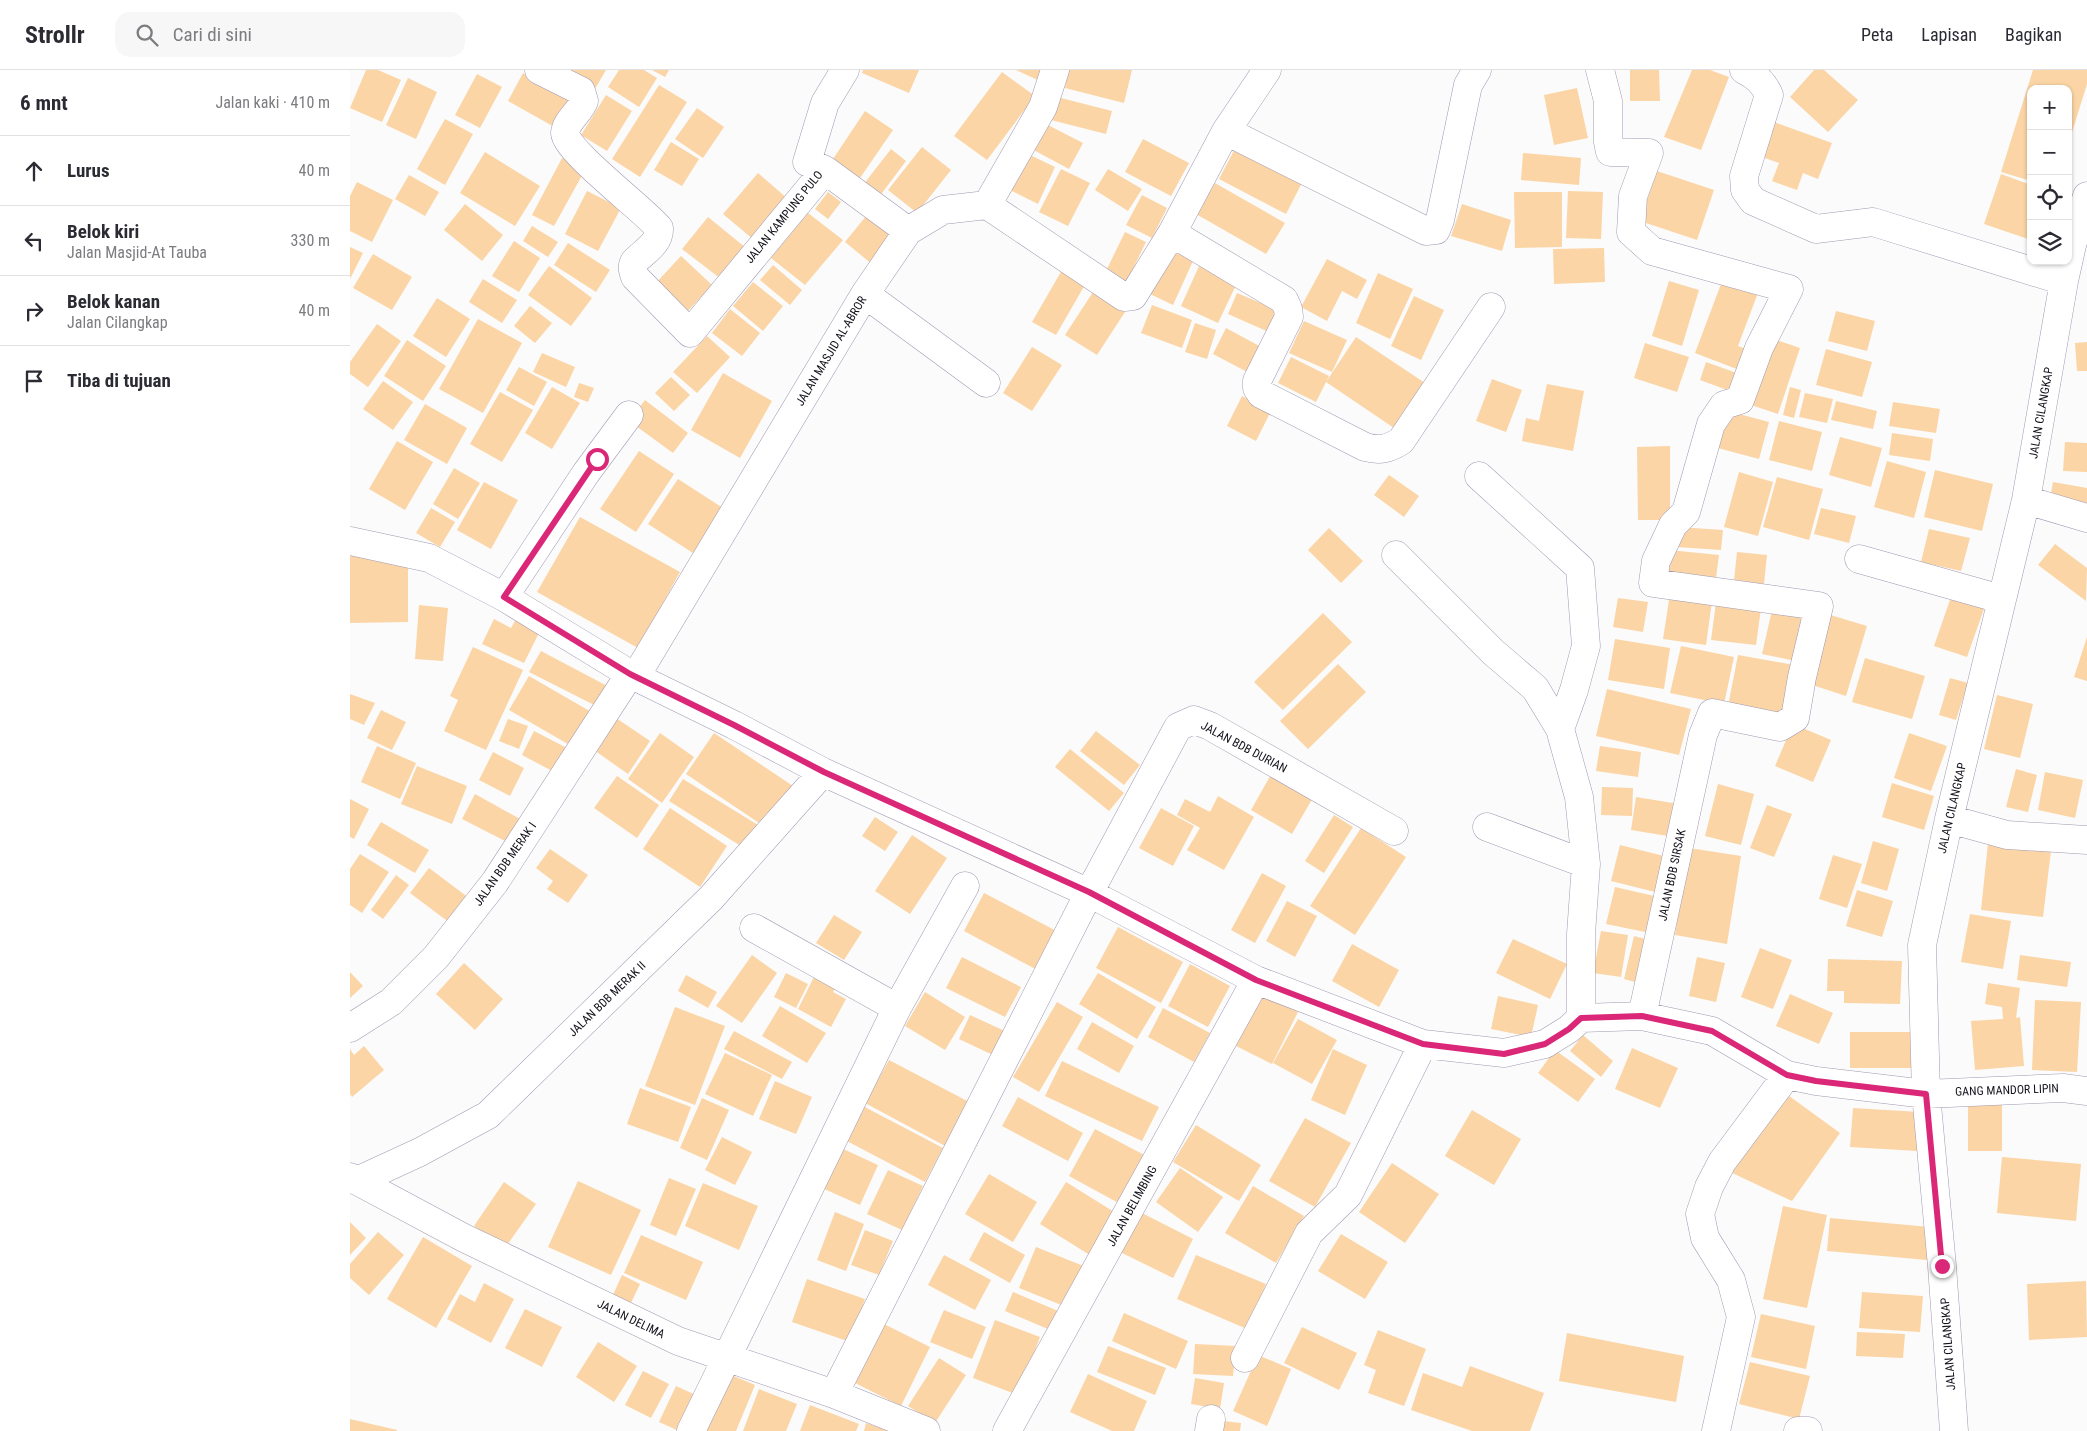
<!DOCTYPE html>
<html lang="id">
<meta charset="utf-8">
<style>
body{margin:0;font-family:"Roboto Condensed",sans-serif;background:#f7f7f7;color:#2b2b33}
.controls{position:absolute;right:15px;top:15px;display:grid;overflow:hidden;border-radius:10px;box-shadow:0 1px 4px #0004}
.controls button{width:45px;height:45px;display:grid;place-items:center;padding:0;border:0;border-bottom:1px solid #e1e1e2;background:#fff;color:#2b2b33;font:25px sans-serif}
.stop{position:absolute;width:15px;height:15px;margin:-11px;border:4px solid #db2777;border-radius:50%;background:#fff}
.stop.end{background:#db2777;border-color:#fff;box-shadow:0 1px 5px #0008}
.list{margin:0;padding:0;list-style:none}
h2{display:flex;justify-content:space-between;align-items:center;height:65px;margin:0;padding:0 20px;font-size:21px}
h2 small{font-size:16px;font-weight:400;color:#7c7c81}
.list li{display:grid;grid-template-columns:32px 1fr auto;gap:15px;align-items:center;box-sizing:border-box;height:70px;padding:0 20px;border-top:1px solid #e1e1e2}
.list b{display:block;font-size:19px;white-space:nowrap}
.list p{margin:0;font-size:16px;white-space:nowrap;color:#7c7c81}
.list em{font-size:16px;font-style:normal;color:#7c7c81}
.icon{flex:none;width:28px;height:28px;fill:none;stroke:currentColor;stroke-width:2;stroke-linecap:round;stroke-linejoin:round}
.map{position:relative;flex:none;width:1737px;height:1361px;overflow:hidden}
header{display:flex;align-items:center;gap:30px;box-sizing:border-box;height:70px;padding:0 25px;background:#fff;border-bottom:1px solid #e1e1e2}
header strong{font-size:24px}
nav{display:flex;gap:28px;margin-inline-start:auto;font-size:18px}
.search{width:350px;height:45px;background:#f7f7f7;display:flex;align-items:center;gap:12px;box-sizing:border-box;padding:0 18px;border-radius:15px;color:#7c7c81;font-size:19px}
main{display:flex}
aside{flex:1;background:#fff}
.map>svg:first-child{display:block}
</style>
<header>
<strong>Strollr</strong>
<div class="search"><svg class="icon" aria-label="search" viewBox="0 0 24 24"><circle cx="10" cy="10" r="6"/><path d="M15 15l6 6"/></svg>Cari di sini</div>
<nav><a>Peta</a><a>Lapisan</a><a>Bagikan</a></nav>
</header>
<main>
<aside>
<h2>6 mnt<small>Jalan kaki · 410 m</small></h2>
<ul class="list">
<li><svg class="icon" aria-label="ahead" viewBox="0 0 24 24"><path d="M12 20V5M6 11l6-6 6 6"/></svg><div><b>Lurus</b></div><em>40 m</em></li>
<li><svg class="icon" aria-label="left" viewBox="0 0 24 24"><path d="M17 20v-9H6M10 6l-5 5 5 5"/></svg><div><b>Belok kiri</b><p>Jalan Masjid-At Tauba</p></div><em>330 m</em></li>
<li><svg class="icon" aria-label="right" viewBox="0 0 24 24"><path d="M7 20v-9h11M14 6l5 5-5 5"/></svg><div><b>Belok kanan</b><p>Jalan Cilangkap</p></div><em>40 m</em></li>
<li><svg class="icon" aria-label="arrive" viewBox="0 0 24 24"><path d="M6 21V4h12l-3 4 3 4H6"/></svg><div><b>Tiba di tujuan</b></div></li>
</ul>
</aside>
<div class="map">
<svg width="1737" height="1361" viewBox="0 0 1737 1361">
<rect width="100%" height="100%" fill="#fbfbfb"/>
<path fill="#fbd5a5" d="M16 0H28L51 10 32 52 0 38Z
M212 0H256L245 19Z
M269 0H294L307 8 289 37 258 17Z
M302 0H319L315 7Z
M513 0H569L559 23 512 3Z
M666 0H697L692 12Z
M719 0H782L774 33 715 18Z
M1280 0H1309L1310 31H1280Z
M1342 0H1360L1379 7 1351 80 1314 67Z
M1464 0H1474L1508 30 1478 62 1440 27Z
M1683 0H1737V14L1719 72 1718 19H1681V111L1651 102Z
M652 2 685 26 637 90 604 66Z
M173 3 224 30 208 59 158 31Z
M127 4 152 17 130 58 105 45Z
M58 8 87 22 66 69 36 55Z
M309 15 337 32 290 107 262 89Z
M1227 18 1238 68 1204 75 1194 25Z
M256 25 282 41 257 81 231 65Z
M707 27 762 41 756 64 701 50Z
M347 38 374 57 353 88 325 69Z
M515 41 543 60 510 108 483 89Z
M95 49 123 64 95 115 67 99Z
M692 52 733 73 719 99 678 77Z
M1424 52 1482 73 1468 109 1453 103 1447 120 1422 111 1429 93 1412 87Z
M793 69 839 93 821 126 775 102Z
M889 71 956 105 936 144 869 109Z
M321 72 349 89 332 116 304 100Z
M572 77 601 100 567 143 538 120Z
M541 79 556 91 529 127 513 115Z
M135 82 190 116 165 156 110 123Z
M1173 83 1231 88 1229 115 1171 110Z
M678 84 705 97 688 134 660 120Z
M212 88 235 100 204 156 182 145Z
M711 99 740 113 718 156 689 142Z
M758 99 792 119 778 141 745 120Z
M1307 101 1364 120 1347 170 1290 151Z
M408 103 439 130 404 170 373 144Z
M1651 104 1681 115V170L1634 154Z
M59 105 89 122 75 146 45 129Z
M7 112 43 130 22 172 0 161V126Z
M865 113 935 153 916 184 846 144Z
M237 121 271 138 248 181 215 164Z
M1218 121 1253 122 1251 169 1216 168Z
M478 122 491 132 478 149 465 139Z
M1164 122H1212V177L1165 178Z
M792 125 817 138 802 168 776 155Z
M115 134 153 165 132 191 94 160Z
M1112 134 1161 150 1152 181 1101 166Z
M521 140 549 163 523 195 495 172Z
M458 143 493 170 455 215 421 188Z
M358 147 396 178 371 209 332 179Z
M182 156 208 172 198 187 173 171Z
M775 162 796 172 776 213 755 203Z
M164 171 190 188 169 222 142 206Z
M218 173 260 200 246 222 204 195Z
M0 177 13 183 0 209Z
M1254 178 1255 212 1204 214 1203 179Z
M818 179 843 191 823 235 798 223Z
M23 184 62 207 42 240 3 218Z
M331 186 362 215 336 243 305 214Z
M977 189 1017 210 1007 229 992 221 977 251 951 237Z
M423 195 452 220 440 235 410 210Z
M199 196 242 228 221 256 178 225Z
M849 196 887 213 868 253 831 236Z
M712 200 736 213 706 265 682 252Z
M1028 203 1063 219 1040 269 1006 253Z
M1374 206 1409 220 1388 276 1404 282 1397 303 1345 283Z
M133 209 167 230 152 253 119 232Z
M1319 211 1349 220 1332 276 1302 266Z
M403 212 433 236 413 261 383 236Z
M743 222 775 242 747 285 715 265Z
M887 223 930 241 921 263 878 244Z
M1064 226 1094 240 1071 290 1041 276Z
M87 228 120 249 96 287 63 266Z
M802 235 842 250 832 278 791 263Z
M180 236 202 253 185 273 164 256Z
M380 239 410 263 392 286 362 263Z
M1486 241 1525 251 1517 281 1478 271Z
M128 249 172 273 133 343 89 319Z
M954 251 997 270 982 302 939 283Z
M845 253 866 260 857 289 835 282Z
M27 254 51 271 18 317 0 304V292Z
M876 258 915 279 901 304 863 284Z
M357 266 380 287 347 323 323 302Z
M1006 267 1075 313 1044 358 976 312Z
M1418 267 1450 278 1428 344 1395 333Z
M57 270 96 296 73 331 34 306Z
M1737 272V301H1727L1725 273Z
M1295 273 1339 287 1327 322 1284 308Z
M682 277 712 295 682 341 653 323Z
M1476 279 1522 292 1512 327 1466 315Z
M192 283 225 297 216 317 183 302Z
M941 287 979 306 966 332 928 313Z
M1356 292 1395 306 1388 324 1350 310Z
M169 297 197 312 184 336 156 320Z
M373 303 422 331 390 388 341 360Z
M321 307 340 325 324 341 305 323Z
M1142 309 1172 320 1156 362 1126 351Z
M33 311 63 332 43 360 13 339Z
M229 313 244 318 238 332 224 327Z
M1197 314 1234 321 1223 381 1172 371 1176 348 1189 351Z
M202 317 230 333 202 379 175 363Z
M1440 317 1451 320 1444 348 1433 345Z
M150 322 183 340 152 392 120 374Z
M1455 323 1483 329 1477 353 1449 347Z
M892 326 921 341 906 371 877 356Z
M295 330 338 363 323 383 279 351Z
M1486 331 1527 341 1523 359 1481 350Z
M1543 332 1590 339 1586 363 1539 356Z
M75 334 117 358 97 394 54 370Z
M1374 340 1419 352 1409 389 1364 377Z
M1429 351 1472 362 1462 401 1419 390Z
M1542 363 1583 369 1580 391 1539 385Z
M1490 367 1532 378 1521 417 1479 405Z
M47 371 83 392 55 440 19 419Z
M1715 372 1737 373V402L1713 401Z
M1320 376V450H1288L1287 377Z
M289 381 324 404 286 462 250 439Z
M1537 391 1576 402 1564 448 1524 437Z
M104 398 130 413 108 449 83 434Z
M1585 400 1643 414 1632 461 1574 447Z
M1389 402 1423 412 1408 466 1374 457Z
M1039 405 1069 426 1054 447 1024 425Z
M1427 407 1473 419 1459 470 1413 457Z
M328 409 373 438 343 483 298 454Z
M134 412 168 430 141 479 107 460Z
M1703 412 1737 418V442L1699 435Z
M81 438 105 452 90 477 66 463Z
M1471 438 1506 446 1499 473 1464 464Z
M230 447 330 502 288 578 187 522Z
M1328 457 1373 460 1371 480 1326 477Z
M979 458 1013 491 991 513 958 480Z
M1579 459 1620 468 1611 501 1571 492Z
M1705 474 1737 498 1736 531 1688 495Z
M1319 480 1369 485 1366 508 1317 503Z
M1387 482 1417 485 1414 514 1384 510Z
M58 483V552L0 553V484Z
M1321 517 1363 524 1356 575 1313 569Z
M1602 524 1635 536 1617 587 1584 576Z
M1367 525 1412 531 1406 575 1361 570Z
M1268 528 1298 532 1293 562 1263 557Z
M69 535 98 538 93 591 65 589Z
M1422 540 1460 548 1450 592 1412 584Z
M973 543 1002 572 933 640 904 612Z
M1477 544 1517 556 1496 626 1456 613Z
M167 547 191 559 174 593 132 574 144 549 161 558Z
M1737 567V611L1724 607Z
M1265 569 1320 578 1314 619 1258 610Z
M1331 576 1384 587 1374 634 1320 623Z
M123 577 173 600 136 680 94 661 108 630 100 626Z
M191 581 261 618 250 638 179 602Z
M1388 585 1450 596 1441 647 1378 636Z
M1515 588 1575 606 1562 649 1502 632Z
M988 594 1016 622 958 679 930 651Z
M179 606 250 647 230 681 159 640Z
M1600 608 1618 613 1606 650 1589 645Z
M1257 619 1341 639 1329 685 1246 666Z
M0 624 25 633 14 655 0 649Z
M1647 625 1683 634 1670 688 1634 679Z
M31 640 56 652 42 680 17 668Z
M263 646 300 671 278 704 241 678Z
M158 649 178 656 169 679 149 671Z
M1443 654 1481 670 1463 712 1425 696Z
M184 661 219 679 206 703 172 685Z
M746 661 790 695 774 715 730 681Z
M310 663 344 687 312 733 278 709Z
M364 663 443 716 415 757 336 704Z
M1559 663 1597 676 1581 721 1544 708Z
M27 676 66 693 50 729 11 712Z
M1250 676 1291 682 1288 707 1246 701Z
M720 679 774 723 759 741 705 697Z
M143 682 174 698 160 726 129 710Z
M67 696 117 716 102 754 51 734Z
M1666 699 1687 705 1678 742 1656 737Z
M923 701 965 724 942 764 901 740Z
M1695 702 1733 710 1725 748 1688 740Z
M267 706 309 735 287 768 244 738Z
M333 709 408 755 394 778 319 731Z
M1542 713 1584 726 1574 760 1532 747Z
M1368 714 1404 724 1391 775 1355 766Z
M1252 717 1283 718 1282 746 1251 745Z
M125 724 170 749 157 772 112 749Z
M868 726 904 747 874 800 837 780 850 758 827 745 835 729 860 742Z
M1286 727 1335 735 1330 768 1281 760Z
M0 729 19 739 4 769 0 767Z
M1417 735 1442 744 1424 787 1400 778Z
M320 738 377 776 350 817 293 779Z
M811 738 844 756 823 796 789 778Z
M984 745 1003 757 974 803 955 791Z
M525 747 548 762 535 781 512 766Z
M31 752 79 780 65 803 17 775Z
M1011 758 1056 787 1005 865 960 836Z
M562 765 597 788 560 844 525 821Z
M1523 771 1549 779 1537 821 1511 813Z
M1638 773 1701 781 1693 847 1631 840Z
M1270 775 1318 787 1309 823 1261 811Z
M1339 778 1391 786 1377 874 1325 865Z
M200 779 238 805 218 833 197 819 203 811 186 798Z
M10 784 39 802 12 843 0 835V799Z
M1483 785 1512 794 1497 838 1469 829Z
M79 798 123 831 104 856 60 823Z
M912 803 936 816 905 873 881 860Z
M46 805 59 815 33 849 21 840Z
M1265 817 1313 828 1305 864 1256 854Z
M1507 820 1543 831 1532 867 1496 856Z
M634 823 714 865 693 903 614 861Z
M937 831 967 846 945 887 916 871Z
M1620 844 1661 851 1653 899 1611 892Z
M484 845 512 862 494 890 466 873Z
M768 857 833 892 811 933 746 898Z
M1251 861 1278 865 1271 907 1243 903Z
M1284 866 1303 871 1292 914 1274 909Z
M1163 869 1217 894 1200 929 1146 903Z
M1002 874 1049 900 1029 937 982 911Z
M1410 878 1442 890 1423 939 1391 927Z
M402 885 427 903 392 953 366 936Z
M1670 885 1721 892 1717 917 1667 910Z
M612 887 671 917 655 947 596 918Z
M1347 887 1375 893 1366 932 1339 926Z
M1478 889 1552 891 1550 934 1494 933V921H1477Z
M114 893 153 929 125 960 86 924Z
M840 894 880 916 858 957 818 936Z
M0 902 13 916 0 928Z
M436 903 458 914 446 938 424 927Z
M466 903 488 914 483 922 496 929 481 957 448 939Z
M748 903 806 937 787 969 729 934Z
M336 905 367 922 358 938 328 921Z
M1638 913 1670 918 1666 948 1670 947 1674 996 1625 1000 1621 951 1653 949 1652 937 1635 934Z
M575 922 615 947 595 980 555 956Z
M912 924 948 942 922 994 886 976Z
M1440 924 1483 943 1469 974 1426 956Z
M1148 926 1188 935 1181 967 1141 959Z
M1685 930 1731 932 1727 1002 1682 1000Z
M707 932 733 947 689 1022 663 1007Z
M430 936 476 963 457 993 412 966Z
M325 937 375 956 345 1035 295 1016Z
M813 938 860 963 844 992 798 967Z
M620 945 657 962 645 986 609 969Z
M948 949 987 970 962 1014 923 993Z
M742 952 784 976 769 1003 727 979Z
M384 961 442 992 432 1009 374 979Z
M1500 962H1564V998H1500Z
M1233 965 1263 991 1251 1007 1220 981Z
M14 976 34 1000 2 1027 0 1024V979L4 985Z
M1282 978 1328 998 1310 1038 1265 1019Z
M983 979 1017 995 995 1045 961 1030Z
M1205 980 1245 1009 1228 1032 1188 1003Z
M375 983 422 1005 403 1046 355 1024Z
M539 990 621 1033 597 1077 515 1033Z
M712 991 809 1037 792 1071 695 1026Z
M425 1011 462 1027 446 1064 409 1049Z
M290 1018 341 1037 328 1072 277 1054Z
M1435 1023 1490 1063 1442 1131 1378 1101Z
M668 1027 733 1063 718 1091 652 1056Z
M352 1028 379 1040 357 1090 330 1078Z
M511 1035 593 1078 575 1112 493 1069Z
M1618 1035H1652V1081H1618Z
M1503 1038 1570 1042 1567 1081 1500 1077Z
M1122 1040 1171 1069 1144 1115 1095 1086Z
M955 1048 1001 1073 965 1137 919 1111Z
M846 1055 911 1095 889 1131 823 1092Z
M745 1059 800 1088 774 1136 719 1106Z
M372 1067 402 1082 385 1115 355 1100Z
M491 1078 528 1095 510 1135 472 1118Z
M1652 1087 1731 1094 1726 1151 1647 1143Z
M1042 1093 1089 1124 1055 1173 1009 1142Z
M830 1098 873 1127 848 1162 806 1132Z
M538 1100 573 1116 552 1160 517 1144Z
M639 1104 687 1132 663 1172 615 1144Z
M319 1108 346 1119 326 1166 300 1155Z
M228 1111 291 1140 261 1205 198 1177Z
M154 1112 186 1134 155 1178 124 1156Z
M716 1112 769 1145 743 1187 690 1154Z
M353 1113 408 1136 389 1180 335 1156Z
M903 1116 954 1146 926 1193 875 1163Z
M1433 1136 1477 1145 1457 1238 1413 1229Z
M485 1142 514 1154 496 1201 467 1190Z
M790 1142 843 1169 823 1208 770 1182Z
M1480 1148 1580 1157 1577 1190 1477 1181Z
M0 1152 16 1168 0 1185Z
M515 1160 543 1171 529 1205 501 1195Z
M28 1162 54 1185 19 1225 0 1208V1194Z
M634 1162 675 1185 660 1213 619 1190Z
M991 1164 1038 1192 1015 1229 968 1201Z
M291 1165 353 1192 336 1230 274 1203Z
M73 1167 122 1196 86 1258 37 1229Z
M686 1177 736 1197 719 1238 669 1218Z
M594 1185 641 1210 625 1240 578 1215Z
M846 1185 916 1214 897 1259 827 1229Z
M272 1205 290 1214 280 1235 262 1227Z
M457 1209 515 1229 500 1272 442 1252Z
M1736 1211 1737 1267 1679 1270 1677 1214Z
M134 1213 164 1229 141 1273 97 1249 110 1224 125 1232Z
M663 1222 713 1243 705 1262 655 1241Z
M1512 1222 1573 1226 1570 1262 1509 1258Z
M175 1239 212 1257 192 1297 155 1278Z
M594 1240 636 1257 622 1289 580 1272Z
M774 1243 838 1271 826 1299 762 1271Z
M1411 1244 1465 1256 1456 1299 1401 1287Z
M645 1250 690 1267 668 1325 623 1308Z
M534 1254 580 1277 551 1336 505 1313Z
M952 1257 1007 1283 989 1320 934 1293Z
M1028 1260 1076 1279 1054 1336 1018 1323 1026 1300 1014 1295Z
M1507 1262 1555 1264 1553 1288 1506 1286Z
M1217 1263 1334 1286 1326 1332 1209 1311Z
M248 1272 287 1296 264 1332 226 1307Z
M845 1274 886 1276 883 1306 843 1304Z
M758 1276 816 1298 805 1325 747 1302Z
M908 1285 941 1299 917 1356 883 1341Z
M589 1288 616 1305 585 1353 558 1336Z
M1400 1292 1460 1306 1449 1349 1389 1334Z
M1120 1296 1194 1323 1180 1361H1122L1061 1340 1073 1303 1112 1317Z
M293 1301 319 1314 301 1348 275 1335Z
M379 1304 405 1315 386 1361H356Z
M738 1304 797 1331 784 1361H762L720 1342Z
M845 1308 874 1313 870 1339 841 1334Z
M326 1316 348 1326 329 1361 309 1352Z
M409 1319 447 1334 436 1361H393Z
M460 1335 509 1354 506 1361H450Z
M0 1349 47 1360V1361H0Z
M864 1350 891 1353 890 1361H863Z
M516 1353 539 1361H514Z"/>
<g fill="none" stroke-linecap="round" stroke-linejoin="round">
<g stroke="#a099b2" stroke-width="29">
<path id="minor" d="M189 0 231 21 234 31C230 42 216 51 215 63 215 80 294 140 309 158 310 173 295 181 285 191 281 196 283 201 285 207L340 263 475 100 457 92 475 33 495 0
M1250 0 1258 31V72L1260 82 1299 83 1283 126 1281 162 1302 181 1439 219 1409 278 1390 330 1374 335 1361 354 1336 442 1323 455 1306 491 1303 513 1469 536 1452 607 1445 648 1430 657 1362 643 1353 665 1292 946
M1394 0C1406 6 1413 12 1419 25L1394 106 1395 120 1403 131 1466 159 1523 152 1714 211
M876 61 1076 161 1086 160 1090 150 1118 15 1127 0
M475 100 558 161
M637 135 774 227 783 226 822 163 876 61 917 0
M822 163 934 230 938 239 939 247 907 311V318L911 324 1015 377C1030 381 1038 379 1051 371L1141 237
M515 224 636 313
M1129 406 1230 498 1236 576 1224 620 1210 659
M1676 430 1737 448
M0 471 79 488 154 527 280 604 384 655 473 702 739 823 906 910 1073 974 1154 983 1195 974 1219 959 1231 948 1292 946 1362 961 1437 1005 1466 1011 1576 1024 1713 1018 1737 1021
M1046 485 1143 582 1185 618 1210 659 1229 727 1236 794 1231 864V948
M1509 489 1651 529
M154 527 236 403 279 345
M286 606 515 224 558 161 593 140 637 135 693 37 705 0
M1599 749 1657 765 1737 770
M1137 757 1236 794
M547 938 615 816
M0 958 41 932 86 887 145 812 280 604
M0 1107 114 1168 328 1271 484 1324 576 1361
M7 1111 70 1082 138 1045 361 828 473 702
M895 1288 959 1163 998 1125 1073 974
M484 1324 739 823 828 657 844 650 860 656 1044 761
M341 1361 547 938 404 858
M657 1361 906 910
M859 1361 861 1349
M1366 1361 1391 1247 1381 1210 1355 1168 1350 1144 1359 1117 1372 1092 1437 1005
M1448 1361H1458
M1604 1361 1592 1196 1576 1024 1572 875 1599 749 1676 430 1714 211 1722 175 1737 126"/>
</g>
<use href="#minor" stroke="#fff" stroke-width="28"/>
</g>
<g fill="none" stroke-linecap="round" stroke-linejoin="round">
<path stroke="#db2777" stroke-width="6" d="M247 389 154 527 280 604 384 655 474 702 739 822 906 910 1073 974 1154 984 1195 974 1219 959 1231 948 1292 946 1362 961 1437 1005 1466 1011 1576 1024 1592 1196"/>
</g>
<g text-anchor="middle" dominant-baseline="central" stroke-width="4" stroke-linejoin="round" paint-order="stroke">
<g font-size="12" fill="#13111a" stroke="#fff">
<text transform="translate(434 147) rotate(-51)">JALAN KAMPUNG PULO</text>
<text transform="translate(481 281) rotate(-59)">JALAN MASJID AL-ABROR</text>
<text transform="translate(1691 343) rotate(-80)">JALAN CILANGKAP</text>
<text transform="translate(894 677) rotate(28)">JALAN BDB DURIAN</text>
<text transform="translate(1602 738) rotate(-77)">JALAN CILANGKAP</text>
<text transform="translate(155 794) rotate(-55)">JALAN BDB MERAK I</text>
<text transform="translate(1322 805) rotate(-78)">JALAN BDB SIRSAK</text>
<text transform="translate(257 929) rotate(-44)">JALAN BDB MERAK II</text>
<text transform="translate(1657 1020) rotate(-2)">GANG MANDOR LIPIN</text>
<text transform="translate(782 1136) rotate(-61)">JALAN BELIMBING</text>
<text transform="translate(281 1249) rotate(26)">JALAN DELIMA</text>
<text transform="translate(1598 1274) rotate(-94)">JALAN CILANGKAP</text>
</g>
</g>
</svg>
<div class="controls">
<button>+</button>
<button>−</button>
<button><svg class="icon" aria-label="locate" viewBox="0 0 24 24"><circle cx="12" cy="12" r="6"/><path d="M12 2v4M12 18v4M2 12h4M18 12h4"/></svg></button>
<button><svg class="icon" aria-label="layers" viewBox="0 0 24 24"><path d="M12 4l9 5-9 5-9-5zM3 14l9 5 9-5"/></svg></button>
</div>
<div class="stop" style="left:247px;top:389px"></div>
<div class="stop end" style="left:1592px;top:1196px"></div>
</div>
</main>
